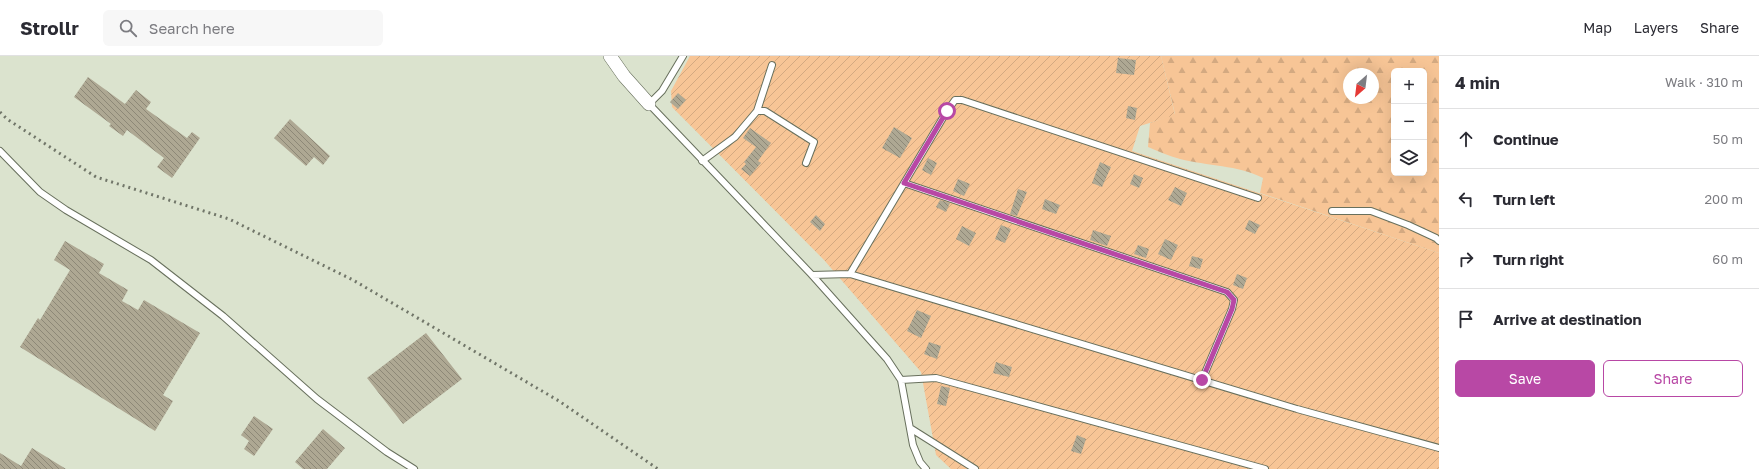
<!DOCTYPE html>
<meta charset="utf-8">
<style>
body{margin:0;font-family:"Golos Text",sans-serif;background:#f7f7f7;color:#2b2b33}
.controls{position:absolute;right:12px;top:12px;display:grid;overflow:hidden;border-radius:6px;box-shadow:0 4px 16px #0002}
.controls button{width:36px;height:36px;display:grid;place-items:center;padding:0;border:0;border-bottom:1px solid #e1e1e2;background:#fff;color:#2b2b33;font:20px sans-serif}
.compass{position:absolute;left:1343px;top:12px;width:36px;height:36px;border-radius:50%;background:#fff;box-shadow:0 4px 16px #0002;rotate:208deg}
.stop{position:absolute;width:12px;height:12px;margin:-9px;border:3px solid #b848a5;border-radius:50%;background:#fff}
.stop.end{background:#b848a5;border-color:#fff;box-shadow:0 1px 4px #0008}
.list{margin:0;padding:0;list-style:none}
h2{display:flex;justify-content:space-between;align-items:center;height:52px;margin:0;padding:0 16px;font-size:17px}
h2 small{font-size:13px;font-weight:400;color:#7c7c81}
.list li{display:grid;grid-template-columns:26px 1fr auto;gap:12px;align-items:center;box-sizing:border-box;height:60px;padding:0 16px;border-top:1px solid #e1e1e2}
.list b{display:block;font-size:15px;white-space:nowrap}
.list em{font-size:13px;font-style:normal;color:#7c7c81}
.actions{display:flex;gap:8px;padding:12px 16px}
.actions a{flex:1;padding:9px 0;border:1px solid #b848a5;border-radius:6px;text-align:center;font-size:14px;color:#b848a5}
.actions .main{background:#b848a5;color:#fff}
.icon{flex:none;width:22px;height:22px;fill:none;stroke:currentColor;stroke-width:2;stroke-linecap:round;stroke-linejoin:round}
.map{position:relative;flex:none;width:1439px;height:413px;overflow:hidden}
header{display:flex;align-items:center;gap:24px;box-sizing:border-box;height:56px;padding:0 20px;background:#fff;border-bottom:1px solid #e1e1e2}
header strong{font-size:19px}
nav{display:flex;gap:22px;margin-inline-start:auto;font-size:14px}
.search{width:280px;height:36px;background:#f7f7f7;display:flex;align-items:center;gap:10px;box-sizing:border-box;padding:0 14px;border-radius:6px;color:#7c7c81;font-size:15px}
main{display:flex}
aside{flex:1;background:#fff}
.map>svg:first-child{display:block}
</style>
<header>
<strong>Strollr</strong>
<div class="search"><svg class="icon" aria-label="search" viewBox="0 0 24 24"><circle cx="10" cy="10" r="6"/><path d="M15 15l6 6"/></svg>Search here</div>
<nav><a>Map</a><a>Layers</a><a>Share</a></nav>
</header>
<main>
<div class="map">
<svg width="1439" height="413" viewBox="0 0 1439 413">
<defs>
<pattern id="forest-firs" width="22" height="20" patternUnits="userSpaceOnUse"><rect width="22" height="20" fill="#f7c596"/><path d="M5 1l3.5 6h-7zM16 11l3.5 6h-7z" fill="#d3a981"/></pattern>
<pattern id="garden-furrows" width="10" height="10" patternUnits="userSpaceOnUse"><rect width="10" height="10" fill="#f7c596"/><path d="M-1 1l2-2M0 10L10 0M9 11l2-2" fill="none" stroke="#d3a981"/></pattern>
<pattern id="building-back-hatch" width="6" height="6" patternUnits="userSpaceOnUse"><rect width="6" height="6" fill="#aea893"/><path d="M-1 5l2 2M0 0l6 6M5-1l2 2" fill="none" stroke="#8d8877"/></pattern>
</defs>
<rect width="100%" height="100%" fill="#dbe3ce"/>
<path fill="url(#forest-firs)" fill-rule="evenodd" d="M1161 0H1439V197L1260 137 1263 122C1238 109 1207 110 1180 103 1169 100 1158 95 1148 91L1150 67 1175 58ZM1394 15H1424V117H1394ZM1349 18H1373V42H1349Z"/>
<path fill="url(#garden-furrows)" d="M690 0H1161L1175 59 1140 70 1132 95 1439 197V413H951L936 399 921 316 824 204 672 51 671 35Z"/>
<path fill="url(#building-back-hatch)" d="M1118 2 1136 4 1134 19 1116 17Z
M88 21 125 48 136 34 151 46 146 53 187 82 192 76 200 82 172 122 157 111 164 102 127 74 123 80 109 70 111 68 74 41Z
M678 37 686 44 678 53 670 46Z
M1128 50 1137 52 1135 64 1126 62Z
M290 63 330 100 323 109 314 101 306 110 274 82Z
M894 71 912 82 900 102 882 92Z
M750 72 771 87 758 105 761 107 750 120 741 113 746 108 744 106 756 91 743 82Z
M928 102 937 107 931 119 922 114Z
M1100 106 1111 111 1102 131 1092 127Z
M1134 118 1143 122 1139 132 1130 128Z
M958 123 970 128 964 140 953 135Z
M1175 131 1187 137 1181 150 1168 144Z
M1018 133 1027 136 1017 160 1010 158Z
M1045 143 1060 149 1056 158 1042 153Z
M940 144 950 147 946 156 936 151Z
M816 159 825 168 820 175 810 166Z
M1249 164 1260 169 1255 178 1245 173Z
M1001 169 1011 173 1005 187 995 183Z
M962 170 976 177 969 190 956 183Z
M1093 174 1111 180 1107 190 1090 184Z
M1165 183 1178 189 1171 204 1158 198Z
M65 185 104 208 99 217 128 234 122 245 138 254 144 244 200 277 163 339 173 345 155 375 20 291 38 262 40 264 70 214 54 204Z
M1138 189 1149 193 1146 202 1134 198Z
M1192 200 1203 203 1200 213 1189 210Z
M1237 218 1247 222 1243 233 1233 229Z
M917 254 931 260 921 282 907 275Z
M426 277 462 323 403 368 367 322Z
M929 286 941 290 937 303 924 298Z
M996 306 1012 311 1009 321 993 317Z
M941 330 950 332 946 350 937 348Z
M254 360 273 373 254 400 244 393 249 385 241 379Z
M323 373 345 392 327 413H303L295 406Z
M1077 379 1086 383 1081 398 1071 395Z
M32 392 66 413H0V397L21 410Z"/>
<g fill="none" stroke-linecap="round" stroke-linejoin="round">
<g stroke="#68705d" stroke-width="8">
<path id="lane" d="M683 0 662 35 649 48 812 219 887 303 901 324 913 389 920 406 926 413
M757 55 772 9
M0 95 40 136 66 154 151 204 223 260 317 343 387 396 414 413
M702 105 735 81 757 55H765L814 86 806 107
M904 127 1227 236 1234 244 1232 253 1202 324
M1332 155H1371L1408 169 1436 182 1439 185
M850 218 1297 353 1439 392
M812 219 850 218 947 55 955 44H962L1258 142
M901 324 936 322 1265 413
M910 372 975 413"/>
</g>
<g stroke="#68705d" stroke-width="14">
<path id="street" d="M610 0 624 20 649 48"/>
</g>
<use href="#lane" stroke="#fff" stroke-width="6"/>
<use href="#street" stroke="#fff" stroke-width="13"/>
<path stroke="#717669" stroke-width="3" stroke-dasharray="2 4" stroke-linecap="butt" d="M0 56 7 63 96 121 229 163 353 224 559 345 658 413"/>
</g>
<g fill="none" stroke-linecap="round" stroke-linejoin="round">
<path stroke="#b848a5" stroke-width="5" d="M947 55 904 127 1227 236 1234 244 1232 253 1202 324"/>
</g>
</svg>
<div class="controls">
<button>+</button>
<button>−</button>
<button><svg class="icon" aria-label="layers" viewBox="0 0 24 24"><path d="M12 4l9 5-9 5-9-5zM3 14l9 5 9-5"/></svg></button>
</div>
<svg class="compass" viewBox="-18 -18 36 36"><path d="M0-13l5 13h-10z" fill="#e53935"/><path d="M0 13l5-13h-10z" fill="#7c7c81"/></svg>
<div class="stop" style="left:947px;top:55px"></div>
<div class="stop end" style="left:1202px;top:324px"></div>
</div>
<aside>
<h2>4 min<small>Walk · 310 m</small></h2>
<ul class="list">
<li><svg class="icon" aria-label="ahead" viewBox="0 0 24 24"><path d="M12 20V5M6 11l6-6 6 6"/></svg><div><b>Continue</b></div><em>50 m</em></li>
<li><svg class="icon" aria-label="left" viewBox="0 0 24 24"><path d="M17 20v-9H6M10 6l-5 5 5 5"/></svg><div><b>Turn left</b></div><em>200 m</em></li>
<li><svg class="icon" aria-label="right" viewBox="0 0 24 24"><path d="M7 20v-9h11M14 6l5 5-5 5"/></svg><div><b>Turn right</b></div><em>60 m</em></li>
<li><svg class="icon" aria-label="arrive" viewBox="0 0 24 24"><path d="M6 21V4h12l-3 4 3 4H6"/></svg><div><b>Arrive at destination</b></div></li>
</ul>
<div class="actions"><a class="main">Save</a><a>Share</a></div>
</aside>
</main>
